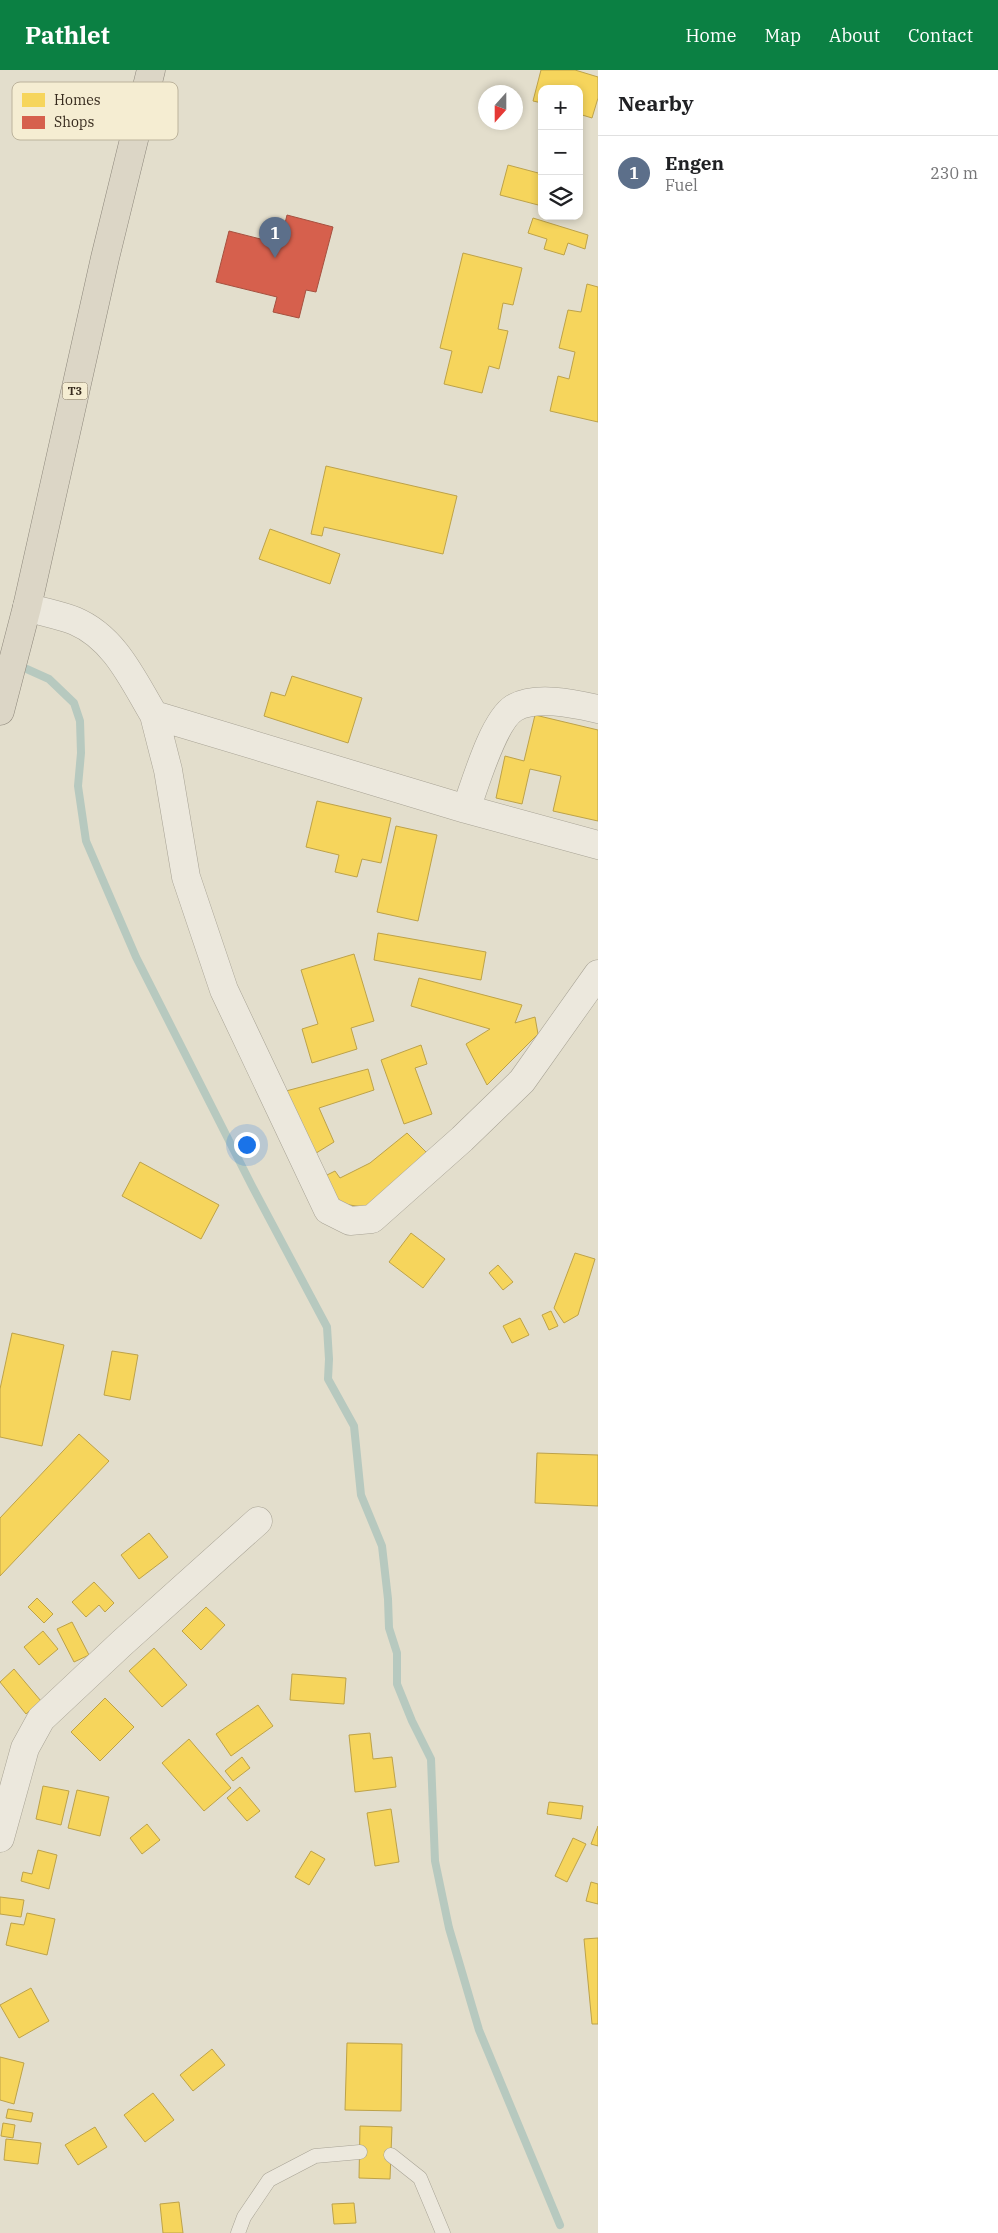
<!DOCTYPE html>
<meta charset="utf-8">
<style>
body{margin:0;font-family:"IBM Plex Serif",serif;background:#f6f6f6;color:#202124}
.controls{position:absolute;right:15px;top:15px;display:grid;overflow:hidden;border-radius:10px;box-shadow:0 2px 8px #0003}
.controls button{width:45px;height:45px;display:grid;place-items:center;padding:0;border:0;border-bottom:1px solid #e0e0e0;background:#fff;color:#202124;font:25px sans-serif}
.compass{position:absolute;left:478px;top:15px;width:45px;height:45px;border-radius:50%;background:#fff;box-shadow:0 2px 8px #0003;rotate:201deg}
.you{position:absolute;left:246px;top:1074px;width:18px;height:18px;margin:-12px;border:4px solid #fff;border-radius:50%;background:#1a73e8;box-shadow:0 0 0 8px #1a73e833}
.badge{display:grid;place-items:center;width:32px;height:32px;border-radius:50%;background:#0b8043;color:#fff;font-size:16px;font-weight:700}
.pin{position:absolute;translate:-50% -41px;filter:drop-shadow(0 1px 2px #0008)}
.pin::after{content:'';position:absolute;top:26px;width:18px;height:15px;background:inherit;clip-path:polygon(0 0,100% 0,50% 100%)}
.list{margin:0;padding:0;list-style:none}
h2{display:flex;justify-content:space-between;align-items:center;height:65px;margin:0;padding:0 20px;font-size:21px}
h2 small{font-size:16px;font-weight:400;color:#757577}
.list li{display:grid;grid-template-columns:32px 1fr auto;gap:15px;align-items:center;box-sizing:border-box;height:75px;padding:0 20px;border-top:1px solid #e0e0e0}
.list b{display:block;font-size:19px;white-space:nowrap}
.list p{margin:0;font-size:16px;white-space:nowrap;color:#757577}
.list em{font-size:16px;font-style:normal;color:#757577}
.icon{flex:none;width:28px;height:28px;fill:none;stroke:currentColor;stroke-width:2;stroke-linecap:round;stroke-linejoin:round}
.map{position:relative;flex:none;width:598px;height:2163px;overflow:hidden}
header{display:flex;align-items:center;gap:30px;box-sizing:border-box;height:70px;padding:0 25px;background:#0b8043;color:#fff}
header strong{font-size:24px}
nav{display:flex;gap:28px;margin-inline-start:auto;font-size:18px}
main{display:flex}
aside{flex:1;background:#fff}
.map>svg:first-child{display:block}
</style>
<header>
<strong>Pathlet</strong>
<nav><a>Home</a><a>Map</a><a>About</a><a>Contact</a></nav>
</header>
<main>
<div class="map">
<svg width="598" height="2163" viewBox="0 0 598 2163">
<rect width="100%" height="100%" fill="#e3decc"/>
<path fill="#f6d55c" stroke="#bda249" d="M541 0H575L598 7V28L592 48 579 44V19H542V33L533 31Z
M508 95 542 104V136L500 125Z
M533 148 588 165 585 179 568 173 564 185 544 179 547 169 528 163Z
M463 183 522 198 513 235 503 233 498 259 508 261 499 299 489 296 482 323 444 314 452 281 440 278Z
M587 214 598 217V352L550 341 558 306 569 309 575 282 559 278 568 240 581 242Z
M326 396 457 426 443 484 324 457 322 466 311 464Z
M270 459 340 484 330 514 259 489Z
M292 606 362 628 348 673 264 646 271 622 285 626Z
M535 645 598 660V751L553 741 561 706 530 699 522 734 496 728 505 686 524 691Z
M317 731 391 748 381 793 362 789 357 807 335 802 339 785 306 777Z
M396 756 437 765 418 851 377 842Z
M378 863 486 882 481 910 374 890Z
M354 884 374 951 351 958 357 979 312 993 302 959 318 954 301 900Z
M419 908 522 935 515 953 535 947 538 964 487 1015 466 974 490 959 411 936Z
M421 975 427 994 415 998 432 1044 404 1054 381 990Z
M368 999 374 1020 319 1038 334 1072 313 1085 286 1021Z
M407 1063 426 1082 369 1138 337 1133 323 1107 335 1101 340 1108 370 1093Z
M140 1092 219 1135 201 1169 122 1126Z
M411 1163 445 1189 423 1218 389 1192Z
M575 1183 595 1189 578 1245 564 1253 554 1238Z
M498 1195 513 1212 503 1220 489 1203Z
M551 1241 558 1256 549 1260 542 1245Z
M520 1248 529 1265 512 1273 503 1256Z
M12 1263 64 1275 42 1376 0 1367V1319Z
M112 1281 138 1285 130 1330 104 1325Z
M79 1364 109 1391 0 1506V1448Z
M537 1383 598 1385V1436L535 1433Z
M149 1463 168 1487 139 1509 121 1485Z
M94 1512 114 1533 105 1542 99 1535 86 1547 72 1532Z
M37 1528 53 1544 44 1553 28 1537Z
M206 1537 225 1555 201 1580 182 1561Z
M72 1552 89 1585 74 1592 57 1559Z
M43 1561 58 1579 39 1595 24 1577Z
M154 1578 187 1615 162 1637 129 1601Z
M14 1599 41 1631 26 1644 0 1612Z
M292 1604 346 1608 344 1634 290 1630Z
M105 1628 134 1657 100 1691 71 1662Z
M258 1635 273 1656 231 1686 216 1664Z
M370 1663 373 1689 392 1687 396 1717 355 1722 349 1665Z
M189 1669 231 1718 204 1741 162 1693Z
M242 1687 250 1698 233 1711 225 1701Z
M43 1716 69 1721 61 1755 36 1749Z
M240 1717 260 1741 247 1751 227 1728Z
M77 1720 109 1727 100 1766 68 1758Z
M549 1732 583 1736 581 1749 547 1744Z
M391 1739 399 1792 375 1796 367 1743Z
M147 1754 160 1770 142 1784 130 1768Z
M598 1756V1776L591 1774Z
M573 1768 586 1774 567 1812 555 1806Z
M38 1780 57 1785 49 1819 21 1811 23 1802 32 1804Z
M311 1781 325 1789 309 1815 295 1807Z
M591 1812 598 1814V1834L586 1831Z
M0 1827 24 1830 21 1847 0 1844Z
M27 1843 55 1849 47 1885 6 1875 11 1853 24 1855Z
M598 1868V1954H592L584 1869Z
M31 1918 49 1951 19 1968 0 1935Z
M347 1973 402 1974 401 2041 345 2040Z
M212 1979 225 1995 193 2021 180 2005Z
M0 1987 24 1993 14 2034 0 2030Z
M153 2023 174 2050 145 2072 124 2045Z
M8 2039 33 2043 31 2052 6 2048Z
M3 2053 15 2055 13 2068 1 2066Z
M360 2056 392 2057 390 2109 359 2108Z
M95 2057 107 2077 78 2095 65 2075Z
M6 2069 41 2073 38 2094 4 2090Z
M179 2132 183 2163H163L160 2134Z
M354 2133 356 2153 334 2154 332 2134Z"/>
<path fill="#d6604d" stroke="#a6503f" d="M287 145 333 157 316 222 306 220 299 248 273 242 277 227 216 212 229 161 280 174Z"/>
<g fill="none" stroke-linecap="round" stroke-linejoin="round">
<path stroke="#b7c9bf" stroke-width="8" d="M20 596 49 609 74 633 80 651 81 683 78 716 86 771 136 887 252 1116 327 1257 329 1289 328 1309 354 1356 361 1425 382 1476 388 1529 389 1558 397 1583V1614L412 1651 431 1689 435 1791 449 1858 479 1960 560 2155"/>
<g stroke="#a8a395" stroke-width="15">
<path id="service" d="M391 2085 420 2108 443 2163
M238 2163 244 2147 269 2110 315 2086 360 2082"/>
</g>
<g stroke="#a8a395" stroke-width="29">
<path id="minor" d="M27 537C42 542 60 545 75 551 115 568 133 610 154 645L466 739 598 775
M154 645 168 700 186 807 224 920 328 1140 350 1151 372 1149 462 1069 522 1011 598 904
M466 739C475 715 493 651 514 638 536 625 575 634 598 639
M0 1768 25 1678 41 1649 122 1573 258 1451"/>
</g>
<g stroke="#8e887c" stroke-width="29">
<path id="trunk" d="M0 641 27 537 105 188 151 0"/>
</g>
<use href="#service" stroke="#ece8dd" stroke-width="14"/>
<use href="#minor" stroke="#ece8dd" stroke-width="28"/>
<use href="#trunk" stroke="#dcd6c6" stroke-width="28"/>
</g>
<g text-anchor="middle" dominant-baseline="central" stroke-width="5" stroke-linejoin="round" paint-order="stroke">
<rect fill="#f5edd2" stroke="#706554" stroke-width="1" x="62.5" y="312.5" width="25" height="17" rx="4"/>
<g font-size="11" font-weight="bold" fill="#372b1e">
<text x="75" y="321">T3</text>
</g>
</g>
<rect x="12" y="12" width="166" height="58" rx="8" fill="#f5edd2" stroke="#bcb39c" stroke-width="1"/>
<rect x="22" y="23" width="23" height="14" fill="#f6d55c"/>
<rect x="22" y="46" width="23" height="13" fill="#d6604d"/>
<g font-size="14" fill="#372b1e">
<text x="54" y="35">Homes</text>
<text x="54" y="57">Shops</text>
</g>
</svg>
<div class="controls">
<button>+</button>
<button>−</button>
<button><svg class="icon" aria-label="layers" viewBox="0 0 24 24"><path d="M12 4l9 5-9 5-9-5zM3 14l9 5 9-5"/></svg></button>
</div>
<svg class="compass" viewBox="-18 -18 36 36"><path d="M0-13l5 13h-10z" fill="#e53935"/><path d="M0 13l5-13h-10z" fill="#757577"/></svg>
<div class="you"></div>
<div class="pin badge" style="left:275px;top:188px;background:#5c6f8a">1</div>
</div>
<aside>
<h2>Nearby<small></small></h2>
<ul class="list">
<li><span class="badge" style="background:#5c6f8a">1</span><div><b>Engen</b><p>Fuel</p></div><em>230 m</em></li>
</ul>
</aside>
</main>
